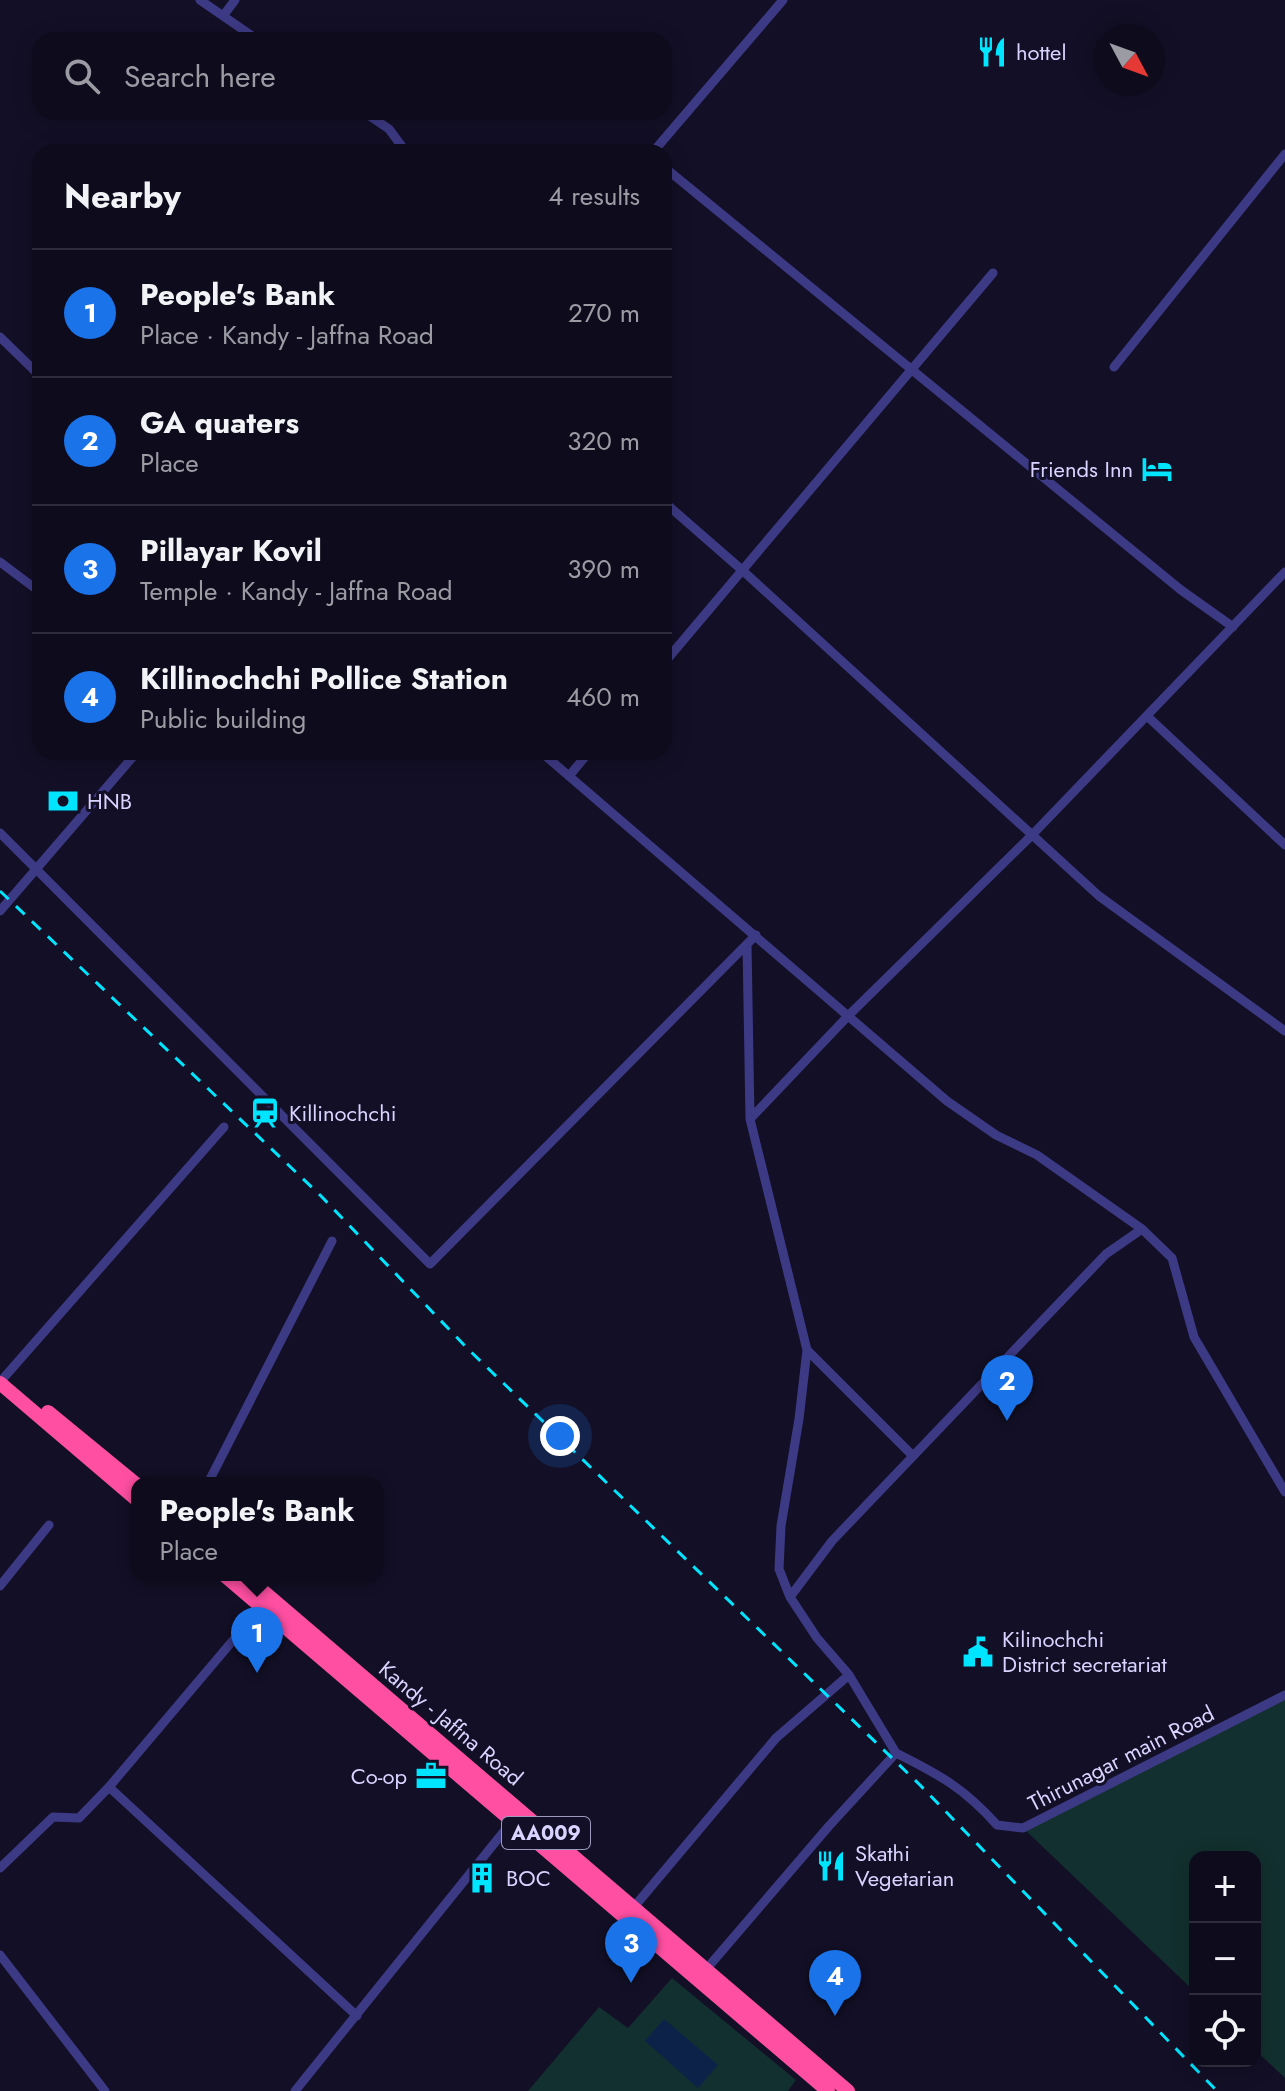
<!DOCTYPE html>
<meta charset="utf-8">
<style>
body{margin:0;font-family:Jost,sans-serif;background:#171425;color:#f1f3f6}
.controls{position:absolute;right:24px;bottom:24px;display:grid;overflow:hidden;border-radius:16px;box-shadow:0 4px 20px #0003}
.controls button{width:72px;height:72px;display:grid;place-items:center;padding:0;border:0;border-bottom:2px solid #2e2b3b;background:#0e0b1c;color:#f1f3f6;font:40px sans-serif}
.compass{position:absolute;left:1093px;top:24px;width:72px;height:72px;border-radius:50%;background:#0e0b1c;box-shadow:0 4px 20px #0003;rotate:131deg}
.you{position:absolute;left:560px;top:1436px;width:28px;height:28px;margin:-20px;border:6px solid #fff;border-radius:50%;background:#1a73e8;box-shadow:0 0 0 12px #1a73e833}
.badge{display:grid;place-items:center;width:52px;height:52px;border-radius:50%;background:#1a73e8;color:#fff;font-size:26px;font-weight:700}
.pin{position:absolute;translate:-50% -66px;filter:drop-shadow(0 2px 4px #0008)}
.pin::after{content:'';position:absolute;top:42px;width:28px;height:24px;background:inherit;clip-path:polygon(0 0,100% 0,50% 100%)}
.popup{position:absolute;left:131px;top:1477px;width:252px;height:104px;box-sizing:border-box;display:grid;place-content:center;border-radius:16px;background:#0e0b1c;filter:drop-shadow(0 2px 6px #0005);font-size:26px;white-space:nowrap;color:#9b9ba3}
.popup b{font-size:30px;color:#f1f3f6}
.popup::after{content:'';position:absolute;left:50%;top:100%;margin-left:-16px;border:16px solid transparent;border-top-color:#0e0b1c}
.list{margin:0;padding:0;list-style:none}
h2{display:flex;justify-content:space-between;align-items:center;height:104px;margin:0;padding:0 32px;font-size:34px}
h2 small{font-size:26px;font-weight:400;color:#9b9ba3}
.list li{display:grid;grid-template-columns:52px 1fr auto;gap:24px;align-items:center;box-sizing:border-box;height:128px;padding:0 32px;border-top:2px solid #2e2b3b}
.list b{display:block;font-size:30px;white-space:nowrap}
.list p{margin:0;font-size:26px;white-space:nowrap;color:#9b9ba3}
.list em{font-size:26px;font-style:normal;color:#9b9ba3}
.icon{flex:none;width:44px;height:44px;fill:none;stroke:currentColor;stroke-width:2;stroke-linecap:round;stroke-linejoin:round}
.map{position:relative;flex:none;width:1285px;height:2091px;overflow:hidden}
.search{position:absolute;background:#0e0b1c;box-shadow:0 4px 20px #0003;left:32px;top:32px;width:640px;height:88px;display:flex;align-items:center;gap:20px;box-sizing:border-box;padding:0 28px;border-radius:24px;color:#9b9ba3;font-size:30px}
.panel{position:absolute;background:#0e0b1c;box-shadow:0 4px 20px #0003;left:32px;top:144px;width:640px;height:616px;border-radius:24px}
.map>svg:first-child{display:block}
</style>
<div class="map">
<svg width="1285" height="2091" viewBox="0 0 1285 2091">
<rect width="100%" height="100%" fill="#130f26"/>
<path fill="#12302f" d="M1285 1690V2078L1255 2050V1857H1195V1992L1023 1828Z
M672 1978 796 2080 788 2091H528L599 2007 628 2028Z"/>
<path fill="#0c2248" d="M664 2019 718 2065 698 2088 645 2041Z"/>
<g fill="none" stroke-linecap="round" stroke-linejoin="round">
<path stroke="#3d3a85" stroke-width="9" d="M200 0 258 40
M223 16 235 0
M364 112 389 129 406 152
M653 152 783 0
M664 167 1181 590 1233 627
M0 337 40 376
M1114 367 1285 154
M664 502 742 570 1099 896 1285 1031
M0 562 40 592
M664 663 993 273
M1147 716 1285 845
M541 752 947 1101 996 1135 1037 1155 1142 1229
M569 776 589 752
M0 833 430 1264 756 935
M0 911 137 752
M747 944 750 1119 807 1350 799 1419 781 1526 779 1569 790 1597
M750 1119 849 1015 1032 835 1285 572
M807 1350 913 1456
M0 1382 224 1127
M208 1483 332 1241
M0 1586 49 1525
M849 1675 817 1638 790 1597 832 1541 1106 1254 1142 1229 1172 1258 1194 1337 1285 1492
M896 1753C940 1775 964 1788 997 1825L1023 1828 1285 1695
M109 1787 357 2016
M0 1868 53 1817 79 1818 109 1787 262 1606
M634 1907 776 1738 849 1675 896 1753 829 1826 703 1973
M0 1955 105 2091
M295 2091 513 1820"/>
<path stroke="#ff4fa3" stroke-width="14" d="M0 1383 137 1500
M48 1412 137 1485
M224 1575 828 2091
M244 1575 848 2091"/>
<path stroke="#00e5ff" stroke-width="3" stroke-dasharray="12 10" stroke-linecap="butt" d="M0 891 321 1196 468 1349 920 1785 1217 2091"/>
</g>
<defs>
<g id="restaurant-bare" transform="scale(2.4)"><path d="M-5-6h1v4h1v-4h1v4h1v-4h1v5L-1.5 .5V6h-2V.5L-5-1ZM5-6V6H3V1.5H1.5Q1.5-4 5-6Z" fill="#00e5ff" stroke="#130f26" stroke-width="2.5" paint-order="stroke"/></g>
<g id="hotel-bare" transform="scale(2.4)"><path d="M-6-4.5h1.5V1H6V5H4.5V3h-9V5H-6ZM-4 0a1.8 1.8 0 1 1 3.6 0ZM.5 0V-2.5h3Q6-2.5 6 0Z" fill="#00e5ff" stroke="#130f26" stroke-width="2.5" paint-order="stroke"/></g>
<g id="bank-bare" transform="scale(2.4)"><path d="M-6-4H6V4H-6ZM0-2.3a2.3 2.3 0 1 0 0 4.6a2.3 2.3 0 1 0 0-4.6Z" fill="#00e5ff" stroke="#130f26" stroke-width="2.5" paint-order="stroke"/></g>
<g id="station-bare" transform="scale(2.4)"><path d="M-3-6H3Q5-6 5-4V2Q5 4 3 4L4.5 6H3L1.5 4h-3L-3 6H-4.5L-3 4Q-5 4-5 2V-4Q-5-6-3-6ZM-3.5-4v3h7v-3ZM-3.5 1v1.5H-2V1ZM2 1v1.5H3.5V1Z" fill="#00e5ff" stroke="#130f26" stroke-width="2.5" paint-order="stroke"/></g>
<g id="civic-bare" transform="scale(2.4)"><path d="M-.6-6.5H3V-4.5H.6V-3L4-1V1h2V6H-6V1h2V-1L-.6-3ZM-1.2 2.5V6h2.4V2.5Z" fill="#00e5ff" stroke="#130f26" stroke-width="2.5" paint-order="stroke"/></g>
<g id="office-bare" transform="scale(2.4)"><path d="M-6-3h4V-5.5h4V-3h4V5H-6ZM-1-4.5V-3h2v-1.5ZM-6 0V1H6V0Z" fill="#00e5ff" stroke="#130f26" stroke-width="2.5" paint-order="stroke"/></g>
<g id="building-bare" transform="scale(2.4)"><path d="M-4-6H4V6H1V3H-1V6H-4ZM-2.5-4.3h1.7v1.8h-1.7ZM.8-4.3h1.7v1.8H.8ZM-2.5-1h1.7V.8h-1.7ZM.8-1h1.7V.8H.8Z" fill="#00e5ff" stroke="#130f26" stroke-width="2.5" paint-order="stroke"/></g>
</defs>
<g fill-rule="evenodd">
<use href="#restaurant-bare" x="992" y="52"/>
<use href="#hotel-bare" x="1157" y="469"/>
<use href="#bank-bare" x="63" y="801"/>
<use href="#station-bare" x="265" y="1113"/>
<use href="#civic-bare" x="978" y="1652"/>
<use href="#office-bare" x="431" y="1776"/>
<use href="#restaurant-bare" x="831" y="1866"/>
<use href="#building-bare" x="482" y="1878"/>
</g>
<g text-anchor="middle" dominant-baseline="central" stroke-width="6" stroke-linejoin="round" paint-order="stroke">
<rect fill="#130f26" stroke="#9e99be" stroke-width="2" x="502" y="1817" width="88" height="32" rx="6"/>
<g font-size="20" font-weight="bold" fill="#d9d4ff">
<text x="546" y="1833">AA009</text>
</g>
<g font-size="22" fill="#d9d4ff" stroke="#130f26" text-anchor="start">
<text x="1016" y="52">hottel</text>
<text x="1133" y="469" text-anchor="end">Friends Inn</text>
<text x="87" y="801">HNB</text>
<text x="289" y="1113">Killinochchi</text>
<text x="1002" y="1639">Kilinochchi<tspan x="1002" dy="25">District secretariat</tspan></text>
<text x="407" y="1776" text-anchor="end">Co-op</text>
<text x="855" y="1853">Skathi<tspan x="855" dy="25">Vegetarian</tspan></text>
<text x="506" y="1878">BOC</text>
</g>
<g font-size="22" fill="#d9d4ff" stroke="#130f26">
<text transform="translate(451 1723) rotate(40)">Kandy - Jaffna Road</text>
<text transform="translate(1121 1758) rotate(-27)">Thirunagar main Road</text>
</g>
</g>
</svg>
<div class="controls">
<button>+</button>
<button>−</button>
<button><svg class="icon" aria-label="locate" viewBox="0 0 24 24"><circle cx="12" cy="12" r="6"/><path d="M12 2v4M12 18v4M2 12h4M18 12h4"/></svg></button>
</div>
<svg class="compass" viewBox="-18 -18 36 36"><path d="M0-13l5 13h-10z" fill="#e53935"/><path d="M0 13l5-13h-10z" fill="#9b9ba3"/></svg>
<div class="you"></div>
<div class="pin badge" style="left:257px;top:1673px">1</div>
<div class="popup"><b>People's Bank</b>Place</div>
<div class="pin badge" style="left:1007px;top:1421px">2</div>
<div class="pin badge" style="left:631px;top:1983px">3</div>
<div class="pin badge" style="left:835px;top:2016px">4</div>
<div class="search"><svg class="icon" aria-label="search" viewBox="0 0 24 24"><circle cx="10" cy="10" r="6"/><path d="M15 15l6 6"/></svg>Search here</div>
<section class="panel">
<h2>Nearby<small>4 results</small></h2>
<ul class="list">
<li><span class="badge">1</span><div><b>People's Bank</b><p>Place · Kandy - Jaffna Road</p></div><em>270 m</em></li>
<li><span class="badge">2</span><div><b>GA quaters</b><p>Place</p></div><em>320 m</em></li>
<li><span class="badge">3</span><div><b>Pillayar Kovil</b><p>Temple · Kandy - Jaffna Road</p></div><em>390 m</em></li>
<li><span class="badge">4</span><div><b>Killinochchi Pollice Station</b><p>Public building</p></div><em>460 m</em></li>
</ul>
</section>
</div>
